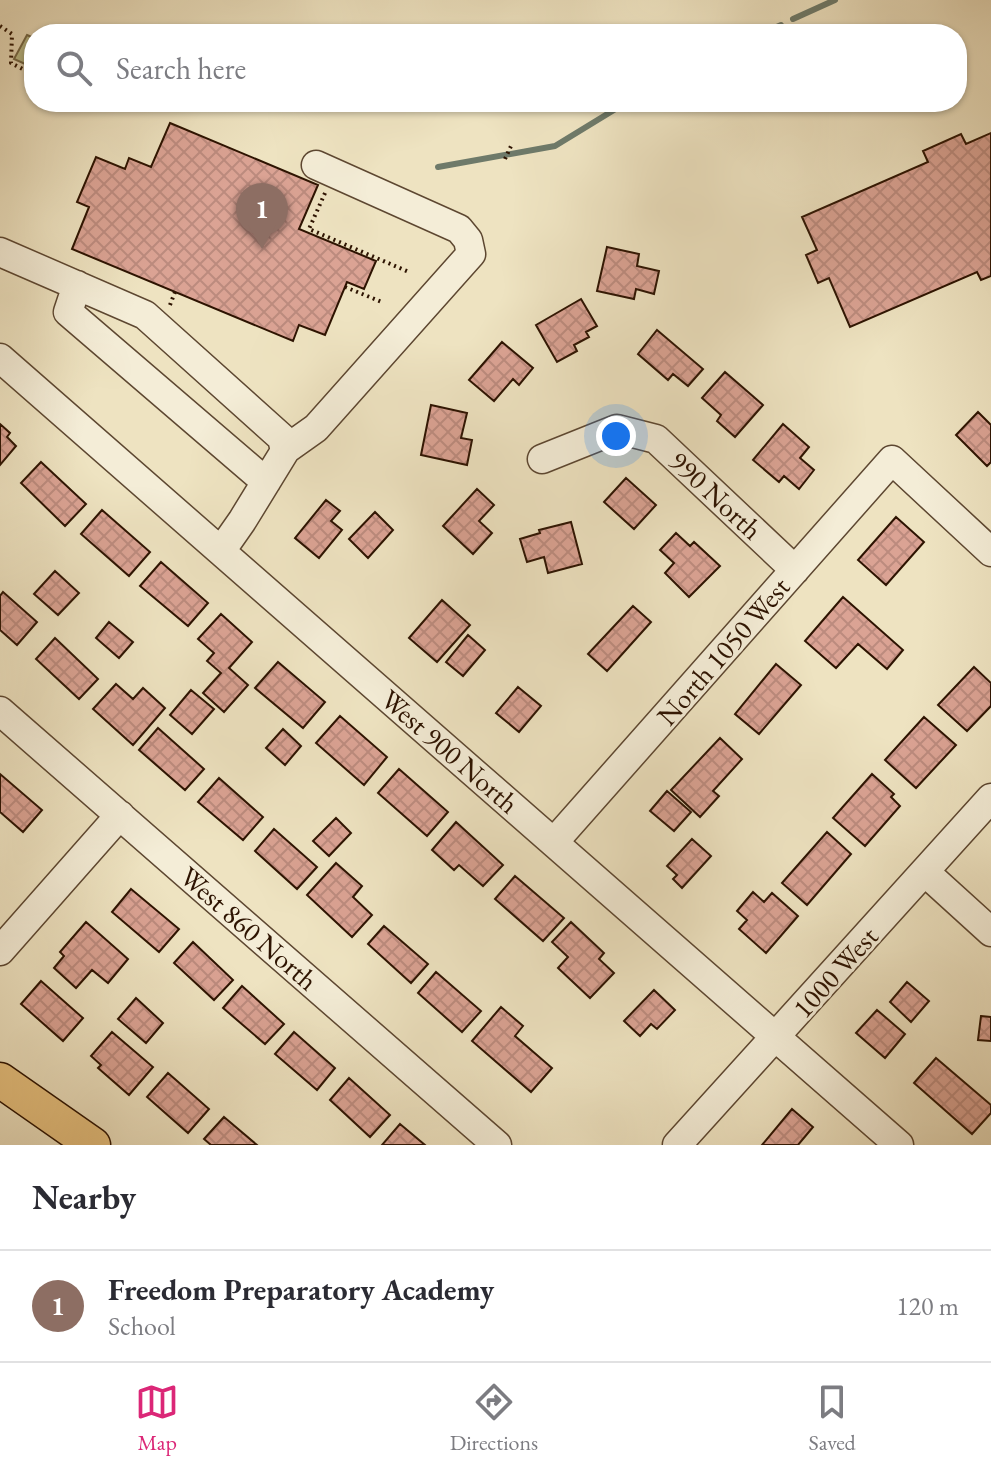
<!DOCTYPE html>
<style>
body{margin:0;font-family:"EB Garamond",serif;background:#f2f2f3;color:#2b2b33}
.you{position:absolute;left:616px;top:436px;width:28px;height:28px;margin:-20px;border:6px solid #fff;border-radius:50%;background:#1a73e8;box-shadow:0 0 0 12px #1a73e833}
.badge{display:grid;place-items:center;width:52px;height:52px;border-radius:50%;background:#db2777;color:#fff;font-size:26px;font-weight:700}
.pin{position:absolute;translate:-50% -66px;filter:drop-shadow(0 2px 4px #0008)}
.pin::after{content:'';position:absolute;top:42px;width:28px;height:24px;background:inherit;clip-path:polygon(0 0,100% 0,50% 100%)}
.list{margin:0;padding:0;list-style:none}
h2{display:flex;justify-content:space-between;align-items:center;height:104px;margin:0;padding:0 32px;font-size:34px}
h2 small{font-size:26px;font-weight:400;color:#7c7c81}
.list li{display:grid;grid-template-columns:52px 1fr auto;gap:24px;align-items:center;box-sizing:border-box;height:112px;padding:0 32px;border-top:2px solid #e1e1e2}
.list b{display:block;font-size:30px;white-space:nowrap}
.list p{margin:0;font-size:26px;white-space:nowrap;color:#7c7c81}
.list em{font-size:26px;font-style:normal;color:#7c7c81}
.icon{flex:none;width:44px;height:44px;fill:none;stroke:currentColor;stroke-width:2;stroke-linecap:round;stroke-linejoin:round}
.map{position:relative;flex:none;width:991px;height:1145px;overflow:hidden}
.search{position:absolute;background:#fff;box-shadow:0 2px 6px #0004;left:24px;right:24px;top:24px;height:88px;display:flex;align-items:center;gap:20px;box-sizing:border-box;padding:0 28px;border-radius:32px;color:#7c7c81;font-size:30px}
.sheet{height:216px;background:#fff}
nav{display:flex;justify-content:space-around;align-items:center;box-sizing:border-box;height:112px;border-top:2px solid #e1e1e2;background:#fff;font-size:22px;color:#7c7c81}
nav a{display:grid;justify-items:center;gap:4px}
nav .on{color:#db2777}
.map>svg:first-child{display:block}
</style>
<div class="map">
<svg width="991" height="1145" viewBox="0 0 991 1145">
<defs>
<pattern id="building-cross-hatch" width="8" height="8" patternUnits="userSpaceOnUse" patternTransform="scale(2)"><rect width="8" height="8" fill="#dba394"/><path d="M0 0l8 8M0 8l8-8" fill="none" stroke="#bc8b7e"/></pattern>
</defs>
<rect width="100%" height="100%" fill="#eee3c1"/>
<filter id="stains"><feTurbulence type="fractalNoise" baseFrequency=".0025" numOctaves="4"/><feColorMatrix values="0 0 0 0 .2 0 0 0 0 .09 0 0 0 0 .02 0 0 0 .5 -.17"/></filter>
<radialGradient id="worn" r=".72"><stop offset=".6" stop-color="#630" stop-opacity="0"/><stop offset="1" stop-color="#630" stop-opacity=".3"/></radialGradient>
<path fill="#bfc28e" stroke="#766a48" stroke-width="2" d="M27 35 34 38V68L14 59Z"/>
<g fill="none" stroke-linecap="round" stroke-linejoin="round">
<path stroke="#6e7a6a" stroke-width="6" d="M793 19 835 0
M761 34 781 25
M438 167 555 146 627 102"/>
</g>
<path fill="url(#building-cross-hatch)" stroke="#2d1301" stroke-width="2" d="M170 123 318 185 299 229 376 261 364 289 347 282 325 335 299 325 293 341 72 249 89 207 77 202 96 157 125 169 129 158 151 167Z
M991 133V276L981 280 977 272 850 327 829 278 818 283 806 255 817 250 802 217 928 162 923 151 961 134 966 144Z
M607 247 639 254 637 266 659 271 654 294 636 289 634 299 597 291Z
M581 299 597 326 586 332 589 337 574 345 577 351 557 362 536 325Z
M657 330 703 369 688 386 673 374 668 380 638 354Z
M502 342 533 368 519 385 513 379 494 401 469 380Z
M725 372 763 405 735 437 717 421 721 415 702 398Z
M431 405 467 413 461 438 472 440 467 465 421 455Z
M978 412 991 425V462L987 466 956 435Z
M0 424 10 433 7 437 16 446 0 465Z
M783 424 809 447 800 458 814 470 799 489 784 476 779 482 753 460Z
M41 462 86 504 65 526 21 483Z
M626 478 656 505 634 529 604 502Z
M477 489 494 505 479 521 492 533 473 554 443 526Z
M326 500 340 511 331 521 342 530 319 558 295 538Z
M102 510 150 552 129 576 81 534Z
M375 512 393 530 368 558 349 539Z
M896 517 924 542 886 585 858 560Z
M571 522 582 564 548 573 544 557 527 562 520 539 540 533 539 530Z
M676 533 690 546 694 542 720 566 689 597 665 573 674 563 660 550Z
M161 562 208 603 188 626 140 586Z
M55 571 79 593 58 615 34 594Z
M3 592 37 622 17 645 0 630V596Z
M843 597 903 650 887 669 858 644 836 668 805 641Z
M442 600 470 625 437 662 409 638Z
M633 606 651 622 607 671 588 654Z
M221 614 252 642 229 668 248 685 224 712 203 693 221 673 207 661 214 653 198 639Z
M109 622 133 642 119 658 96 638Z
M468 635 485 650 463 676 446 662Z
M55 638 98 679 79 699 36 659Z
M278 662 325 702 303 728 255 688Z
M776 664 801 685 759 734 735 714Z
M974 667 991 683V706L967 731 938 705Z
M116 684 133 699 143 688 165 708 133 745 93 709Z
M518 687 541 706 519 732 496 713Z
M191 690 214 709 192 734 170 715Z
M340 716 387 757 364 785 316 743Z
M924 717 956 745 916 788 885 760Z
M158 728 204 769 185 790 139 750Z
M283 729 301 746 285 765 266 748Z
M720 738 742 759 713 791 719 796 700 817 671 790Z
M399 769 448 812 427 836 378 793Z
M0 774 42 810 23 832 0 812Z
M872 774 894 794 891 797 900 806 865 846 833 818Z
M219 778 263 817 243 840 198 802Z
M667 791 691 812 674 831 650 811Z
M336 818 351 833 329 856 313 841Z
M456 822 503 865 483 886 459 865 454 870 432 850Z
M274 829 317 867 297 889 255 851Z
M827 832 851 854 807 905 782 883Z
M692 839 711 856 682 888 673 879 677 875 667 866Z
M336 863 362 886 353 897 372 915 352 937 307 895Z
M515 876 564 918 543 941 495 899Z
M131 889 179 929 159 952 112 912Z
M753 892 764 902 772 893 798 916 766 953 739 929 747 920 737 911Z
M86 922 128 959 108 983 92 970 76 988 54 968 64 956 60 952Z
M571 922 604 953 599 959 614 973 590 998 558 968 568 957 552 942Z
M384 926 428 964 411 983 368 944Z
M193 942 233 980 214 1000 174 963Z
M436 972 481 1011 462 1032 418 993Z
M41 981 83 1018 63 1041 21 1004Z
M907 982 929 1001 911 1022 890 1002Z
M242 986 284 1024 265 1044 223 1008Z
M654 990 675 1010 657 1029 651 1024 640 1036 624 1021Z
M136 998 163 1023 146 1043 118 1019Z
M501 1007 523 1026 515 1036 552 1068 531 1092 472 1041Z
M877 1010 905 1034 885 1058 856 1033Z
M981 1016 991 1017V1041L978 1040Z
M112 1032 153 1067 129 1095 98 1068 101 1065 91 1056Z
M294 1032 335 1068 317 1090 275 1054Z
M936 1058 991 1105V1113L972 1134 914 1083Z
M168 1073 209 1109 188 1133 147 1097Z
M349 1078 390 1115 370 1137 330 1100Z
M792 1109 813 1127 798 1145H762Z
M224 1117 257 1145H211L204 1139Z
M400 1124 425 1145H382Z"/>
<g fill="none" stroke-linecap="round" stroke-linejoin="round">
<g stroke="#5d4731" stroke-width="31">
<path id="minor" d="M0 252 145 315 282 438 285 451 242 521 221 551
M77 285 68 312 266 482
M0 358 899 1145
M285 450 316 428 471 254 468 240 459 229 316 165
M542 459 617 429 656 439 795 570
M0 711 497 1145
M554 842 892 460 991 552
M925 872 991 932
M0 951 120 815
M677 1145 991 798"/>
</g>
<g stroke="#2d1301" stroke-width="37">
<path id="major" d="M0 1080 93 1145"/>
</g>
<path stroke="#2d1301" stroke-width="4" stroke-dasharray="2 4" stroke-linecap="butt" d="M0 26 12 34 11 63 34 75
M505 159 511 146
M325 193 309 229 409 272
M345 287 382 302
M170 305 175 292"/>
<use href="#minor" stroke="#f4edd7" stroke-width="28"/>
<use href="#major" stroke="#e7c280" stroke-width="34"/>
</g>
<g text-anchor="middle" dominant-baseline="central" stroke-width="6" stroke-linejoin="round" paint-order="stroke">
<g font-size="28" fill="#2d1301" stroke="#f4edd7">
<text transform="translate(716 495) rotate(43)">990 North</text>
<text transform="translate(723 651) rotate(-49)">North 1050 West</text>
<text transform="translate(450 751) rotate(41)">West 900 North</text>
<text transform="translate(249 928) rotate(41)">West 860 North</text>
<text transform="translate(835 972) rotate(-48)">1000 West</text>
</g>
</g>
<rect width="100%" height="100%" filter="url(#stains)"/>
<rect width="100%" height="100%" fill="url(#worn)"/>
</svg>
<div class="you"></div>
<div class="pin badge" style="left:262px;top:249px;background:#8d6e63">1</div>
<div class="search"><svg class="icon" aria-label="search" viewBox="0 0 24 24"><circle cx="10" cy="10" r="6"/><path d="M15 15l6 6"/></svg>Search here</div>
</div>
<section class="sheet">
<h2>Nearby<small></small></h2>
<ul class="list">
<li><span class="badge" style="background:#8d6e63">1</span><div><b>Freedom Preparatory Academy</b><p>School</p></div><em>120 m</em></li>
</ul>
</section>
<nav>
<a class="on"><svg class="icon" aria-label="map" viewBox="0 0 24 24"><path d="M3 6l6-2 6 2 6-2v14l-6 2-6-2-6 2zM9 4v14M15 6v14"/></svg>Map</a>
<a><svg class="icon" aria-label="directions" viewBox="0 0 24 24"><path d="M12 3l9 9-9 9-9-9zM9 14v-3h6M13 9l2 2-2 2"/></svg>Directions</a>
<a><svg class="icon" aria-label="saved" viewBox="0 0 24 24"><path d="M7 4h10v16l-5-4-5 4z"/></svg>Saved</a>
</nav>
